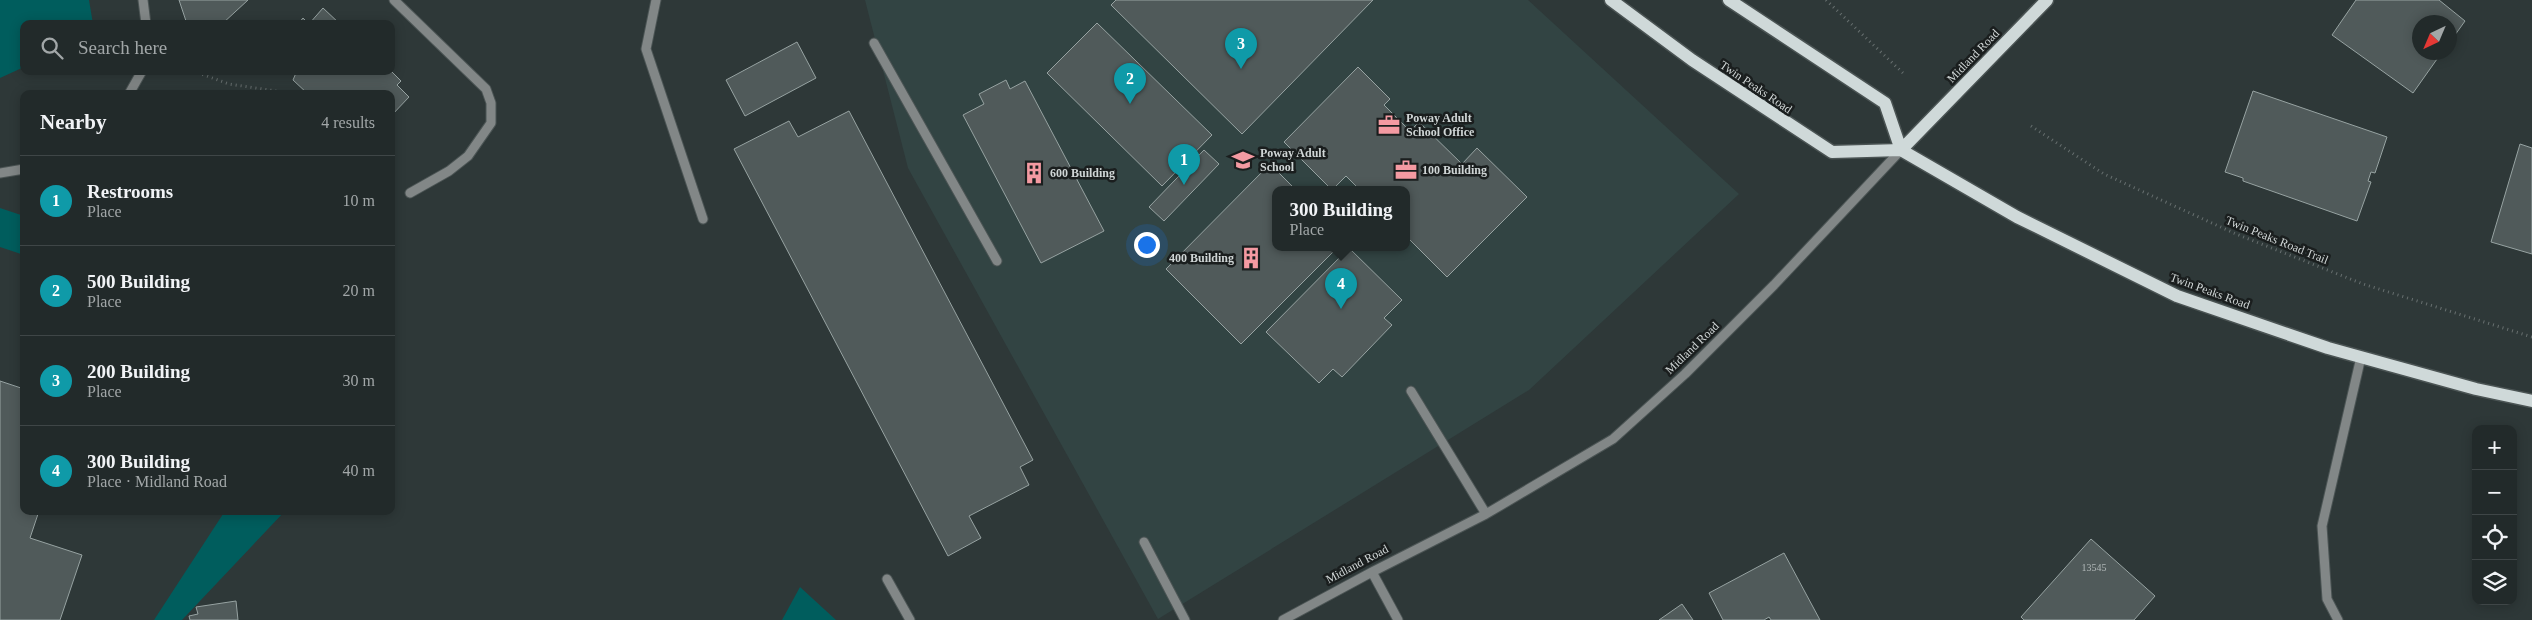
<!DOCTYPE html>
<meta charset="utf-8">
<style>
body{margin:0;font-family:"Times New Roman",serif;background:#2e3636;color:#f1f3f6}
.controls{position:absolute;right:15px;bottom:15px;display:grid;overflow:hidden;border-radius:10px;box-shadow:0 2px 12px #0003}
.controls button{width:45px;height:45px;display:grid;place-items:center;padding:0;border:0;border-bottom:1px solid #3f4647;background:#222a2a;color:#f1f3f6;font:25px sans-serif}
.compass{position:absolute;left:2412px;top:15px;width:45px;height:45px;border-radius:50%;background:#222a2a;box-shadow:0 2px 12px #0003;rotate:224deg}
.you{position:absolute;left:1146px;top:244px;width:18px;height:18px;margin:-12px;border:4px solid #fff;border-radius:50%;background:#1a73e8;box-shadow:0 0 0 8px #1a73e833}
.badge{display:grid;place-items:center;width:32px;height:32px;border-radius:50%;background:#8c9099;color:#fff;font-size:16px;font-weight:700}
.pin{position:absolute;translate:-50% -41px;filter:drop-shadow(0 1px 2px #0008)}
.pin::after{content:'';position:absolute;top:26px;width:18px;height:15px;background:inherit;clip-path:polygon(0 0,100% 0,50% 100%)}
.popup{position:absolute;left:1272px;top:186px;width:138px;height:65px;box-sizing:border-box;display:grid;place-content:center;border-radius:10px;background:#222a2a;filter:drop-shadow(0 1px 4px #0005);font-size:16px;white-space:nowrap;color:#a2a7a8}
.popup b{font-size:19px;color:#f1f3f6}
.popup::after{content:'';position:absolute;left:50%;top:100%;margin-left:-10px;border:10px solid transparent;border-top-color:#222a2a}
.list{margin:0;padding:0;list-style:none}
h2{display:flex;justify-content:space-between;align-items:center;height:65px;margin:0;padding:0 20px;font-size:21px}
h2 small{font-size:16px;font-weight:400;color:#a2a7a8}
.list li{display:grid;grid-template-columns:32px 1fr auto;gap:15px;align-items:center;box-sizing:border-box;height:90px;padding:0 20px;border-top:1px solid #3f4647}
.list b{display:block;font-size:19px;white-space:nowrap}
.list p{margin:0;font-size:16px;white-space:nowrap;color:#a2a7a8}
.list em{font-size:16px;font-style:normal;color:#a2a7a8}
.icon{flex:none;width:28px;height:28px;fill:none;stroke:currentColor;stroke-width:2;stroke-linecap:round;stroke-linejoin:round}
.map{position:relative;flex:none;width:2532px;height:620px;overflow:hidden}
.search{position:absolute;background:#222a2a;box-shadow:0 2px 12px #0003;left:20px;top:20px;width:375px;height:55px;display:flex;align-items:center;gap:12px;box-sizing:border-box;padding:0 18px;border-radius:10px;color:#a2a7a8;font-size:19px}
.panel{position:absolute;background:#222a2a;box-shadow:0 2px 12px #0003;left:20px;top:90px;width:375px;height:425px;border-radius:10px}
.map>svg:first-child{display:block}
</style>
<div class="map">
<svg width="2532" height="620" viewBox="0 0 2532 620">
<rect width="100%" height="100%" fill="#2e3838"/>
<path fill="#324443" fill-rule="evenodd" d="M865 0H1528L1739 194 1529 390 1158 619 908 168ZM1276 190H1406V248H1276Z"/>
<path fill="#005d5d" d="M0 0H89L93 24H24V67L0 78Z
M0 208 24 216V255L0 247Z
M225 511H285L182 620H154Z
M800 587 836 620H782Z"/>
<path fill="#505a5a" stroke="#97a3a2" d="M179 0H248L222 24H187Z
M1116 0H1373L1242 134 1111 5Z
M2356 0H2439L2465 21 2450 42V22H2420V52H2442L2413 93 2332 35Z
M323 8 340 24H298L303 18 309 24Z
M1097 23 1212 135 1162 186 1047 73Z
M797 42 816 78 745 116 726 80Z
M1358 67 1390 99 1384 105 1410 131 1419 122 1462 164 1477 148 1527 197 1447 277 1406 236V190H1360L1346 176 1332 190 1284 142Z
M294 71H391L401 81 397 85 409 97 391 116V94H308L293 80 296 73Z
M1006 80 1010 89 1025 81 1104 231 1041 263 963 115 984 104 979 94Z
M2253 91 2387 137 2375 173 2371 172 2368 181 2371 182 2357 221 2243 181V178L2225 172Z
M849 111 1033 460 1020 467 1029 485 969 516 981 538 948 556 734 149 789 121 798 137Z
M2520 144 2532 148V254L2491 242Z
M1204 150 1219 164 1164 221 1149 207Z
M1270 164 1296 190H1276V248H1337L1241 344 1166 269Z
M1349 248 1402 300 1384 318 1392 325 1342 377 1333 369 1319 383 1266 332Z
M0 381 24 389V511H39L30 538 82 555 60 620H0Z
M2091 539 2155 596 2134 620H2024L2021 617Z
M1784 553 1820 620H1771L1769 617 1764 620H1723L1709 593Z
M236 601 238 620H190L189 616 198 614 196 607Z
M1682 604 1693 620H1659Z"/>
<g fill="none" stroke-linecap="round" stroke-linejoin="round">
<g stroke="#4b5454" stroke-width="11">
<path id="minor" d="M143 0 146 24
M394 0 486 89 491 103V123L468 156 449 171 410 193
M656 0 646 49 703 219
M874 43 997 261
M129 94 142 71
M0 173 24 169
M1411 391 1486 514
M1144 542 1185 620
M1372 572 1398 620
M887 579 910 620
M1283 620 1372 572 1486 514 1613 439 1685 374 1774 285 1901 150
M2338 620 2327 599 2322 526 2361 357"/>
</g>
<g stroke="#4b5454" stroke-width="15">
<path id="major" d="M1611 0 1692 60 1832 152 1901 150 2017 217 2177 296 2328 348 2476 389 2532 401
M1729 0 1885 103 1901 150
M1901 150 2047 0"/>
</g>
<path stroke="#687070" stroke-width="3" stroke-dasharray="1 4" stroke-linecap="butt" d="M1826 0 1903 73
M193 71 229 84 289 93
M2031 126 2104 174 2236 234 2363 284 2532 337"/>
<use href="#minor" stroke="#828787" stroke-width="9"/>
<use href="#major" stroke="#cfd9d9" stroke-width="12"/>
</g>
<defs>
<g id="office-bare" transform="scale(1.725)"><path d="M-6-3h4V-5.5h4V-3h4V5H-6ZM-1-4.5V-3h2v-1.5ZM-6 0V1H6V0Z" fill="#f49aa2" stroke="#1a1e1e" stroke-width="2.5" paint-order="stroke"/></g>
<g id="school-bare" transform="scale(1.725)"><path d="M0-5L7-2L0 1L-7-2ZM-4 1L0 2.5L4 1V4Q0 6-4 4Z" fill="#f49aa2" stroke="#1a1e1e" stroke-width="2.5" paint-order="stroke"/></g>
<g id="building-bare" transform="scale(1.725)"><path d="M-4-6H4V6H1V3H-1V6H-4ZM-2.5-4.3h1.7v1.8h-1.7ZM.8-4.3h1.7v1.8H.8ZM-2.5-1h1.7V.8h-1.7ZM.8-1h1.7V.8H.8Z" fill="#f49aa2" stroke="#1a1e1e" stroke-width="2.5" paint-order="stroke"/></g>
</defs>
<g fill-rule="evenodd">
<use href="#office-bare" x="1389" y="125"/>
<use href="#school-bare" x="1243" y="160"/>
<use href="#office-bare" x="1406" y="170"/>
<use href="#building-bare" x="1034" y="173"/>
<use href="#building-bare" x="1251" y="258"/>
</g>
<g text-anchor="middle" dominant-baseline="central" stroke-width="5" stroke-linejoin="round" paint-order="stroke">
<g font-size="10" fill="#b0b7b7">
<text x="2094" y="567">13545</text>
</g>
<g font-size="12" fill="#d0d6d6" stroke="#1a1e1e">
<text transform="translate(1973 56) rotate(-46)">Midland Road</text>
<text transform="translate(1756 87) rotate(34)">Twin Peaks Road</text>
<text transform="translate(2277 240) rotate(22)">Twin Peaks Road Trail</text>
<text transform="translate(2210 291) rotate(20)">Twin Peaks Road</text>
<text transform="translate(1692 348) rotate(-44)">Midland Road</text>
<text transform="translate(1357 564) rotate(-28)">Midland Road</text>
</g>
<g font-size="12" font-weight="bold" fill="#d0d6d6" stroke="#1a1e1e" text-anchor="start">
<text x="1406" y="118">Poway Adult<tspan x="1406" dy="14">School Office</tspan></text>
<text x="1260" y="153">Poway Adult<tspan x="1260" dy="14">School</tspan></text>
<text x="1422" y="170">100 Building</text>
<text x="1050" y="173">600 Building</text>
<text x="1234" y="258" text-anchor="end">400 Building</text>
</g>
</g>
</svg>
<div class="controls">
<button>+</button>
<button>−</button>
<button><svg class="icon" aria-label="locate" viewBox="0 0 24 24"><circle cx="12" cy="12" r="6"/><path d="M12 2v4M12 18v4M2 12h4M18 12h4"/></svg></button>
<button><svg class="icon" aria-label="layers" viewBox="0 0 24 24"><path d="M12 4l9 5-9 5-9-5zM3 14l9 5 9-5"/></svg></button>
</div>
<svg class="compass" viewBox="-18 -18 36 36"><path d="M0-13l5 13h-10z" fill="#e53935"/><path d="M0 13l5-13h-10z" fill="#a2a7a8"/></svg>
<div class="you"></div>
<div class="pin badge" style="left:1184px;top:185px;background:#0f9aa8">1</div>
<div class="pin badge" style="left:1130px;top:104px;background:#0f9aa8">2</div>
<div class="pin badge" style="left:1241px;top:69px;background:#0f9aa8">3</div>
<div class="pin badge" style="left:1341px;top:309px;background:#0f9aa8">4</div>
<div class="popup"><b>300 Building</b>Place</div>
<div class="search"><svg class="icon" aria-label="search" viewBox="0 0 24 24"><circle cx="10" cy="10" r="6"/><path d="M15 15l6 6"/></svg>Search here</div>
<section class="panel">
<h2>Nearby<small>4 results</small></h2>
<ul class="list">
<li><span class="badge" style="background:#0f9aa8">1</span><div><b>Restrooms</b><p>Place</p></div><em>10 m</em></li>
<li><span class="badge" style="background:#0f9aa8">2</span><div><b>500 Building</b><p>Place</p></div><em>20 m</em></li>
<li><span class="badge" style="background:#0f9aa8">3</span><div><b>200 Building</b><p>Place</p></div><em>30 m</em></li>
<li><span class="badge" style="background:#0f9aa8">4</span><div><b>300 Building</b><p>Place · Midland Road</p></div><em>40 m</em></li>
</ul>
</section>
</div>
